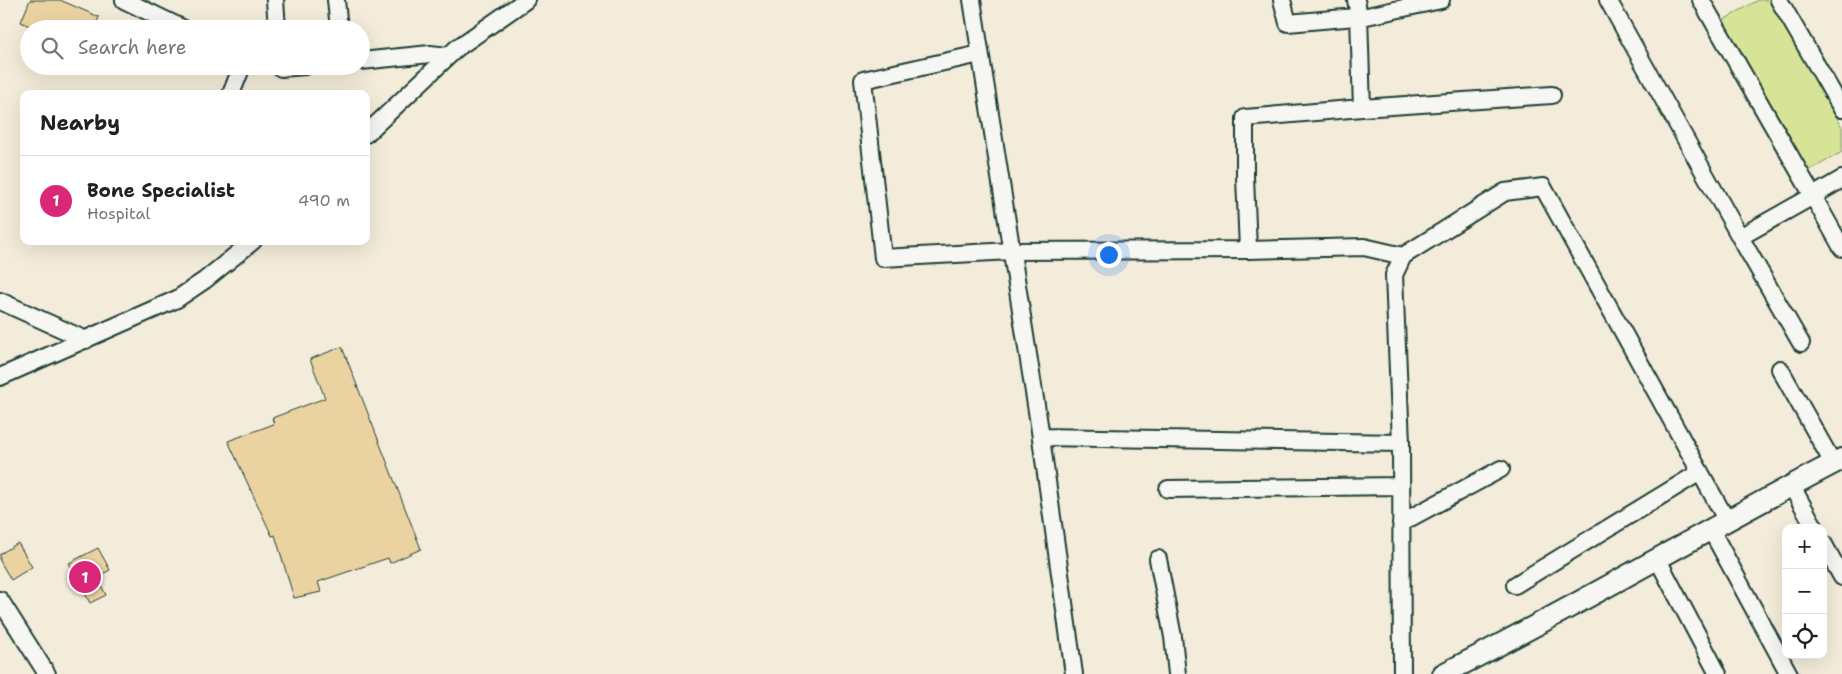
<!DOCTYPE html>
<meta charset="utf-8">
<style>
body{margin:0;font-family:"Shantell Sans",sans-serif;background:#f2f2f2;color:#222}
.controls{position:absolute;right:15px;bottom:15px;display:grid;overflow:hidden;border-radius:10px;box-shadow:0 5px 20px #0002}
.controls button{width:45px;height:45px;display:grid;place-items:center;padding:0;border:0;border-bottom:1px solid #e0e0e0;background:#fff;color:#222;font:25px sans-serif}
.you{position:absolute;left:1108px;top:254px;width:18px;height:18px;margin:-12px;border:4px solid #fff;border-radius:50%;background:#1a73e8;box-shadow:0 0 0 8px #1a73e833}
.badge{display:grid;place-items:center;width:32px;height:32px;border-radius:50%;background:#db2777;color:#fff;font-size:16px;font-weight:700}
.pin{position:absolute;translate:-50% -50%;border:2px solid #fff;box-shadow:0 1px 5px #0006}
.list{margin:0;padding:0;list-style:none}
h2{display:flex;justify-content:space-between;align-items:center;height:65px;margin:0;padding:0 20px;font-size:21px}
h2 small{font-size:16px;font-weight:400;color:#767676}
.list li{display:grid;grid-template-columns:32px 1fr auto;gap:15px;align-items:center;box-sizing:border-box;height:90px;padding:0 20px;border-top:1px solid #e0e0e0}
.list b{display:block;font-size:19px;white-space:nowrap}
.list p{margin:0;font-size:16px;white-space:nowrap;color:#767676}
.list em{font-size:16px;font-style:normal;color:#767676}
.icon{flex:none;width:28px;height:28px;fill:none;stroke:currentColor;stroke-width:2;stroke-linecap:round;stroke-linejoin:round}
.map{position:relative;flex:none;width:1842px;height:674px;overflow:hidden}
.search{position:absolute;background:#fff;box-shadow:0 5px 20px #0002;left:20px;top:20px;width:350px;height:55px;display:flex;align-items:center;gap:12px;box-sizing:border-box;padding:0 18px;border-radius:28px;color:#767676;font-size:19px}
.panel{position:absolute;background:#fff;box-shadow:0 5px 20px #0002;left:20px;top:90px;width:350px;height:155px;border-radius:10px}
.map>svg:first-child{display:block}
</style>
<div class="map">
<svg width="1842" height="674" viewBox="0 0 1842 674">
<rect width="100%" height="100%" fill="#f3ecda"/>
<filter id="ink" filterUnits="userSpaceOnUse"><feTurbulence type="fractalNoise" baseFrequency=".02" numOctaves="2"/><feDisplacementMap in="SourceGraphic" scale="10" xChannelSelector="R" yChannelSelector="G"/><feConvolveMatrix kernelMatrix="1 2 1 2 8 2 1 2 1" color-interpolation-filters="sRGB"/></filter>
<g filter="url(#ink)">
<path fill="#d7e497" stroke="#7b9066" d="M1758 0H1771L1842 127V152L1807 172 1722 21Z"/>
<path fill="#ebd3a1" stroke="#1f3d34" d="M30 0H60L99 17 94 29H36L21 22Z
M342 347 421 549 390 563 388 558 318 582 321 592 294 598 275 535 272 536 228 441 274 424 272 418 325 398 310 359Z
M18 543 32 567 11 580 0 561V554Z
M98 548 110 570 97 577 106 595 90 603 69 563Z"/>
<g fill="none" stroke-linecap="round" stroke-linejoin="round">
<g stroke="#1f3d34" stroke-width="20">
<path id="minor" d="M124 0 184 29
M275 0 277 29
M336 0 339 29
M972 0 1039 424 1074 674
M1282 0 1288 23 1367 16 1441 0
M1356 0 1359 16 1362 108 1552 95
M1608 0 1740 237 1813 196 1842 248
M1701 0 1813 196 1842 179
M1779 0 1842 109
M980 54 863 80 883 258 1011 251 1248 250 1245 177V118L1362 108
M361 61 430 54 448 56
M281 66V68L305 66
M231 94 242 66
M366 134 457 48 526 0
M1740 237 1801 343
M1248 250 1364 247 1403 256
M0 301 86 340
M1780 369 1833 463
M0 377 177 299 205 280 253 241
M1041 437 1401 443
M1791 485 1815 528
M1168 489 1401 486
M1401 523 1501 469
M1710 528 1789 674
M1823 543 1842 577
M1657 558 1718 674
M1158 559 1173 637 1177 674
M1515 585 1700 472
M0 600 47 674
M1402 674 1401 443 1394 275 1403 256 1505 192 1543 187 1726 519"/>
</g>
<g stroke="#1f3d34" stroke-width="24">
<path id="tertiary" d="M1443 674C1578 606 1708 528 1842 459"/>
</g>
<use href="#minor" stroke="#f6f6f2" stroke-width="16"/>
<use href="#tertiary" stroke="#f6f6f2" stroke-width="20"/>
</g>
</g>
</svg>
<div class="controls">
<button>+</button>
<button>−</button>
<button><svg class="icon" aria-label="locate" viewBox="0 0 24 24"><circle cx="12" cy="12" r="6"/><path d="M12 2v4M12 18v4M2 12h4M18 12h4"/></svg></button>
</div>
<div class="you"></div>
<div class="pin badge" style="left:85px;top:577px">1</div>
<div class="search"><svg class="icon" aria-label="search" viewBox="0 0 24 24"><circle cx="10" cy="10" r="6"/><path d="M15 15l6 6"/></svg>Search here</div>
<section class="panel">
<h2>Nearby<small></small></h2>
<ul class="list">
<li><span class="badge">1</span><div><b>Bone Specialist</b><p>Hospital</p></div><em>490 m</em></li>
</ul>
</section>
</div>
